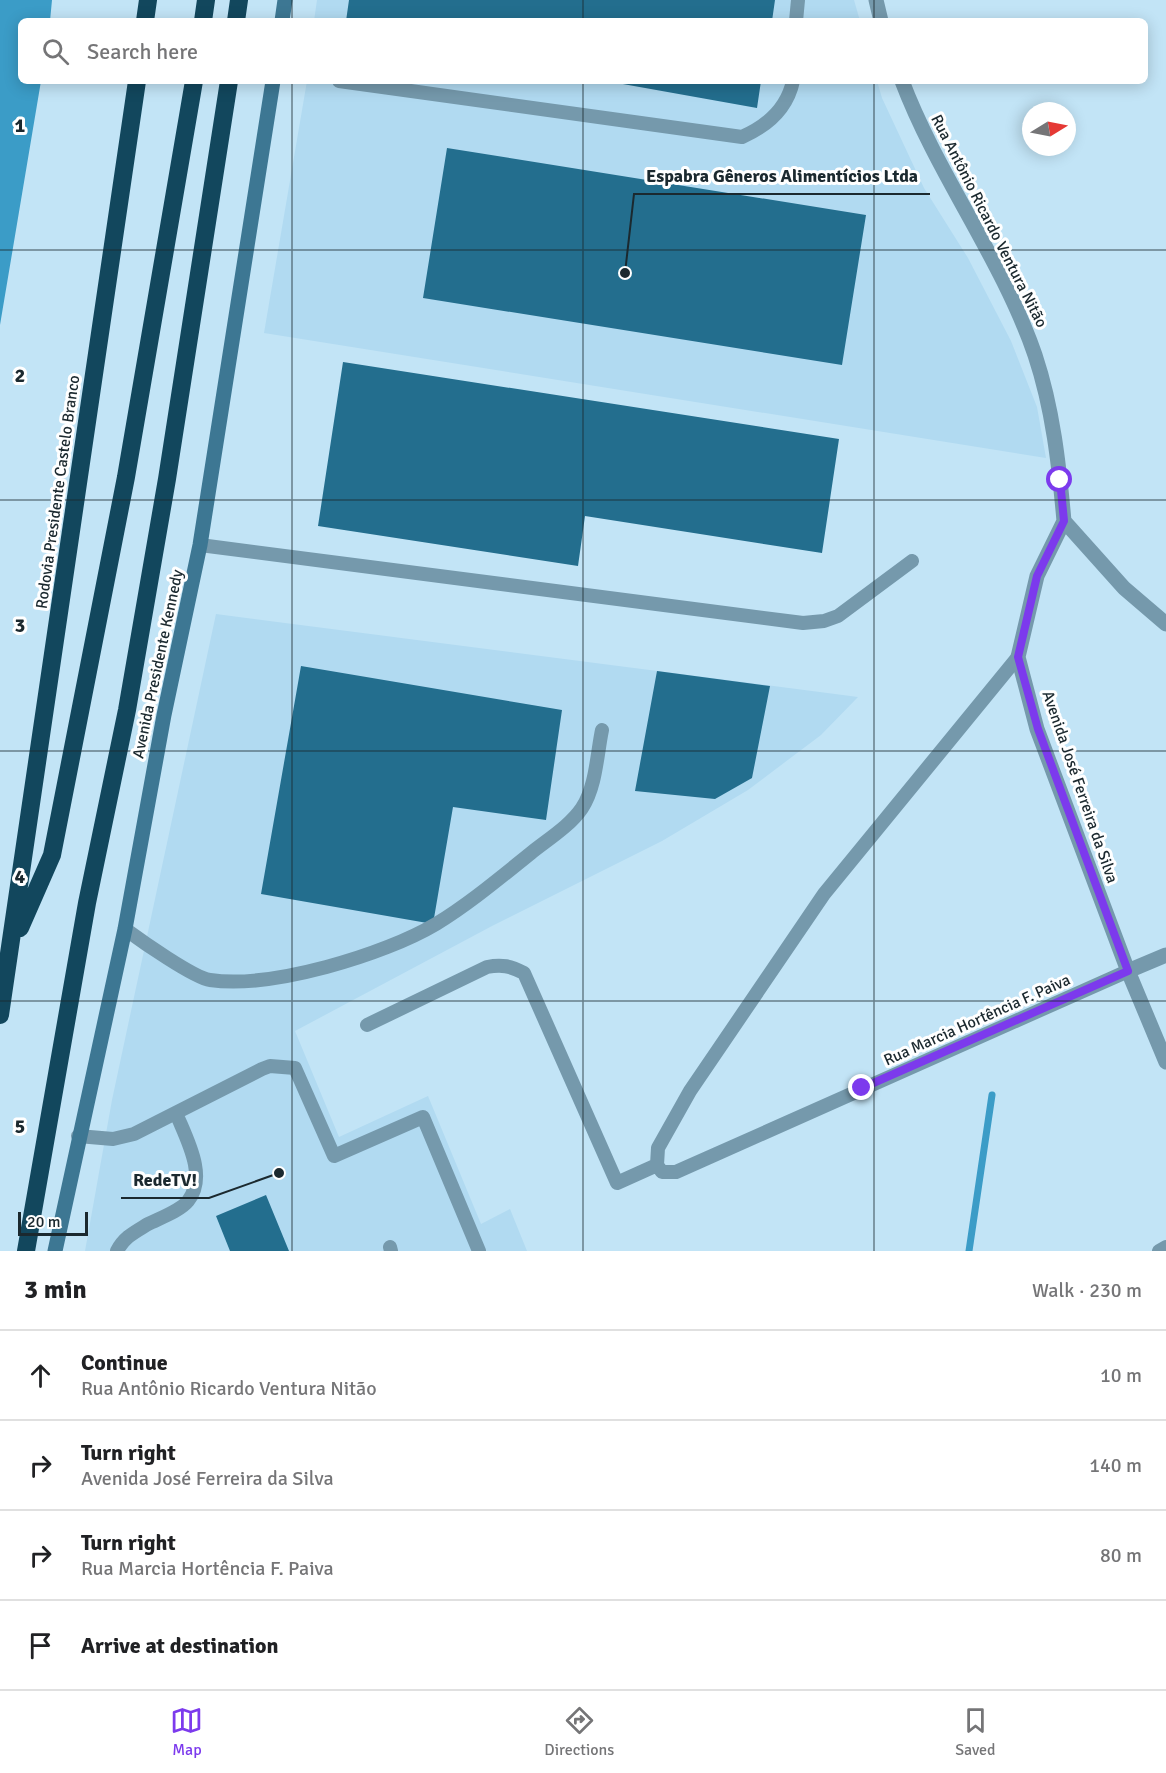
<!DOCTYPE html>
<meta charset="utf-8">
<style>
body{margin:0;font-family:Signika,sans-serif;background:#f2f2f2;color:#202124}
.compass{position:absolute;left:1022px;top:102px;width:54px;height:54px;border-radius:50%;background:#fff;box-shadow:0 3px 15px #0003;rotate:80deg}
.scale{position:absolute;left:18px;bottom:15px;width:70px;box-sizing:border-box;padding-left:6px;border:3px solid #1b292f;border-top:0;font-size:16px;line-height:21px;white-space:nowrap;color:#1b292f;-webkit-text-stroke:4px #fff;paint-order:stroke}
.stop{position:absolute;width:18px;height:18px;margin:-14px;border:4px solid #7c3aed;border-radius:50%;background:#fff}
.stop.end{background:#7c3aed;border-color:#fff;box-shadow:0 2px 6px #0008}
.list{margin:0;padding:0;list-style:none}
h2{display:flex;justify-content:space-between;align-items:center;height:78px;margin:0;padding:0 24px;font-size:26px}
h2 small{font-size:20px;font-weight:400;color:#757577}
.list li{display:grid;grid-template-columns:39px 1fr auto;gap:18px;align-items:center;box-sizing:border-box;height:90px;padding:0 24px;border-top:2px solid #e0e0e0}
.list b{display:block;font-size:22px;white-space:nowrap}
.list p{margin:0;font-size:20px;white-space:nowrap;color:#757577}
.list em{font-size:20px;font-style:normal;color:#757577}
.icon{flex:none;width:33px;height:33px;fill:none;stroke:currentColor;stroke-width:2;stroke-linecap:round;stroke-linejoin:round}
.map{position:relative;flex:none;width:1166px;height:1251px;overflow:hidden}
.search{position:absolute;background:#fff;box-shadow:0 3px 15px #0003;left:18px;right:18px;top:18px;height:66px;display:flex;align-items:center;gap:15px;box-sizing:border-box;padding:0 21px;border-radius:9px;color:#757577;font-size:22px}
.sheet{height:438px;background:#fff}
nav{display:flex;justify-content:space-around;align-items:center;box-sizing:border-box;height:84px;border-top:2px solid #e0e0e0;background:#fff;font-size:16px;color:#757577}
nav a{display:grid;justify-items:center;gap:3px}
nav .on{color:#7c3aed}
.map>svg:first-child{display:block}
</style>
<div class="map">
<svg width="1166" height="1251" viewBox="0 0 1166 1251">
<rect width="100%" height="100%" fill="#c2e4f6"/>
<path fill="#b1daf1" d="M317 0H854L860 21H314Z
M307 81H877L882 98 924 188 968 258 1011 341 1037 407 1046 458 264 333Z
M216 614 858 697 821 735 748 790 662 841 492 926 295 1031 339 1137 428 1096 481 1224 510 1209 527 1251H85L112 1100Z"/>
<path fill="#3b9cc7" d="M0 0H52L50 21H21V81H41L0 325Z"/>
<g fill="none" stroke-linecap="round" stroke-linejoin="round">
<path stroke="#3b9cc7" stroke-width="7" d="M969 1251 992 1095"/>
</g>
<path fill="#236e8e" d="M349 0H775L772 21H346Z
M606 81H761L757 108Z
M447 148 866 215 842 365 423 298Z
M343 362 839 439 822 553 585 516 578 566 318 526Z
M301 666 562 710 546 820 453 807 433 924 261 894Z
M657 671 770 686 752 778 715 799 635 791Z
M266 1195 289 1251H230L216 1216Z"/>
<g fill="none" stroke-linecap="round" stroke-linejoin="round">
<path stroke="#7599ac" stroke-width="14" d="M796 21 798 0
M339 81 742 137C767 126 787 109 793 81
M200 545 803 623 824 621 838 616 912 561
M1018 657 824 894 690 1091 658 1148 657 1165 662 1172H676L1128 971
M125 929C140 940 194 978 210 980 271 989 384 955 436 924 469 904 501 877 531 853 547 840 570 826 582 808 596 787 597 754 602 730
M367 1025 487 967C502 964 510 966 524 973L617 1183 657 1165
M78 1136 113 1139 134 1134 262 1069 270 1066 295 1068 334 1156 423 1117 479 1251
M390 1247 391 1251
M117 1251C124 1237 135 1232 148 1224 160 1218 180 1211 188 1201 208 1176 186 1138 176 1113
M1159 1251 1166 1247"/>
<path stroke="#7599ac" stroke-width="15" d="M876 0 881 21
M902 81C938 176 1002 259 1035 355 1053 409 1059 465 1064 521
M1064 521 1037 576 1018 657 1037 729 1128 971 1166 1062
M1064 521 1124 588 1166 624
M1128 971 1166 955"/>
<path stroke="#3d7793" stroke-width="15" d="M282 21 285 0
M55 1251 125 929 164 715 200 545 273 81"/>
<path stroke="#12475d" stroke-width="18" d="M145 21 148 0
M203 21 206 0
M236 21 239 0
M20 928 52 855 126 477 194 81
M0 1015 137 81
M26 1251 87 903 127 710 167 479 229 81"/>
</g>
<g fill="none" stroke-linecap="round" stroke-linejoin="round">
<path stroke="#7c3aed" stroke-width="8" d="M862 1088 1128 971 1038 729 1018 657 1037 576 1064 521 1060 480"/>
</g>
<path fill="none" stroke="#1b292f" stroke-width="1.5" stroke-opacity="0.55" d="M292 0V21M583 0V21M874 0V21M292 81V1251M583 81V1251M874 81V1251M0 250H1166M0 500H1166M0 751H1166M0 1001H1166"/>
<g text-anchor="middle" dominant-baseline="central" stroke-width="6" stroke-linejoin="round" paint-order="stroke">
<g font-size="16" fill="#1b292f" stroke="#fff">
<text transform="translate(989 221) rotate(63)">Rua Antônio Ricardo Ventura Nitão</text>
<text transform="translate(58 492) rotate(-82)">Rodovia Presidente Castelo Branco</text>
<text transform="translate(158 664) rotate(-78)">Avenida Presidente Kennedy</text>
<text transform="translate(1080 787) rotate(71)">Avenida José Ferreira da Silva</text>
<text transform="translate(977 1020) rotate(-24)">Rua Marcia Hortência F. Paiva</text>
</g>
</g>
<g font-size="20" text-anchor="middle" font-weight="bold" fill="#1b292f" stroke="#fff" stroke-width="6" stroke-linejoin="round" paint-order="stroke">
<text x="20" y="132">1</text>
<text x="20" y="382">2</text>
<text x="20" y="632">3</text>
<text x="20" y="883">4</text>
<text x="20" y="1133">5</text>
</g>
<path fill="none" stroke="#1b292f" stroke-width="2" d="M625 273L634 194H930M279 1173L209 1198H121"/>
<g fill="#1b292f" stroke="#fff" stroke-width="2">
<circle cx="625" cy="273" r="6"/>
<circle cx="279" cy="1173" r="6"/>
</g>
<g font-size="18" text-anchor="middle" font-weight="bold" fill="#1b292f" stroke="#fff" stroke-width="6" stroke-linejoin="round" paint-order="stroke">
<text x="782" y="182">Espabra Gêneros Alimentícios Ltda</text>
<text x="165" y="1186">RedeTV!</text>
</g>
</svg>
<svg class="compass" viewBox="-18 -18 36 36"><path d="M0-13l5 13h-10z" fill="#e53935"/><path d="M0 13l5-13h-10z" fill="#757577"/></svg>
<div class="scale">20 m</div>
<div class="stop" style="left:1060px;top:480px"></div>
<div class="stop end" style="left:862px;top:1088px"></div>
<div class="search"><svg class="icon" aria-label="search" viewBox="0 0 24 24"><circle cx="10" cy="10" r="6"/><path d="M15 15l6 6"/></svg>Search here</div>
</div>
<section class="sheet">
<h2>3 min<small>Walk · 230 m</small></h2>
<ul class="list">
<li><svg class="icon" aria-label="ahead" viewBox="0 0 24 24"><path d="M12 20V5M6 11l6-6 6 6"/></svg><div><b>Continue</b><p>Rua Antônio Ricardo Ventura Nitão</p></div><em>10 m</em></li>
<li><svg class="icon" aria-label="right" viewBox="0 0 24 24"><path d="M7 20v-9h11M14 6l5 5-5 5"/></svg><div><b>Turn right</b><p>Avenida José Ferreira da Silva</p></div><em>140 m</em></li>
<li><svg class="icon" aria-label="right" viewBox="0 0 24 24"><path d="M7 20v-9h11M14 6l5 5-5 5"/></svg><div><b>Turn right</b><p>Rua Marcia Hortência F. Paiva</p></div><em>80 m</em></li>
<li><svg class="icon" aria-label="arrive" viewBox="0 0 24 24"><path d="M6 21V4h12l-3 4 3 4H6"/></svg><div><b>Arrive at destination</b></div></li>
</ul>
</section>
<nav>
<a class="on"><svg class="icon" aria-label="map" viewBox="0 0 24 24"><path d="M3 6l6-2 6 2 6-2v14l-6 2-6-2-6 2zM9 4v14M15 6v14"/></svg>Map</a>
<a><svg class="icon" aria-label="directions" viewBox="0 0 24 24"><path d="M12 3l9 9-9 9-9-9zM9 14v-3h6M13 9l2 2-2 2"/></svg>Directions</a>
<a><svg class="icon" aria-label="saved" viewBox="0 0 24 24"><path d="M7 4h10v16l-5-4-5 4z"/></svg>Saved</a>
</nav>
